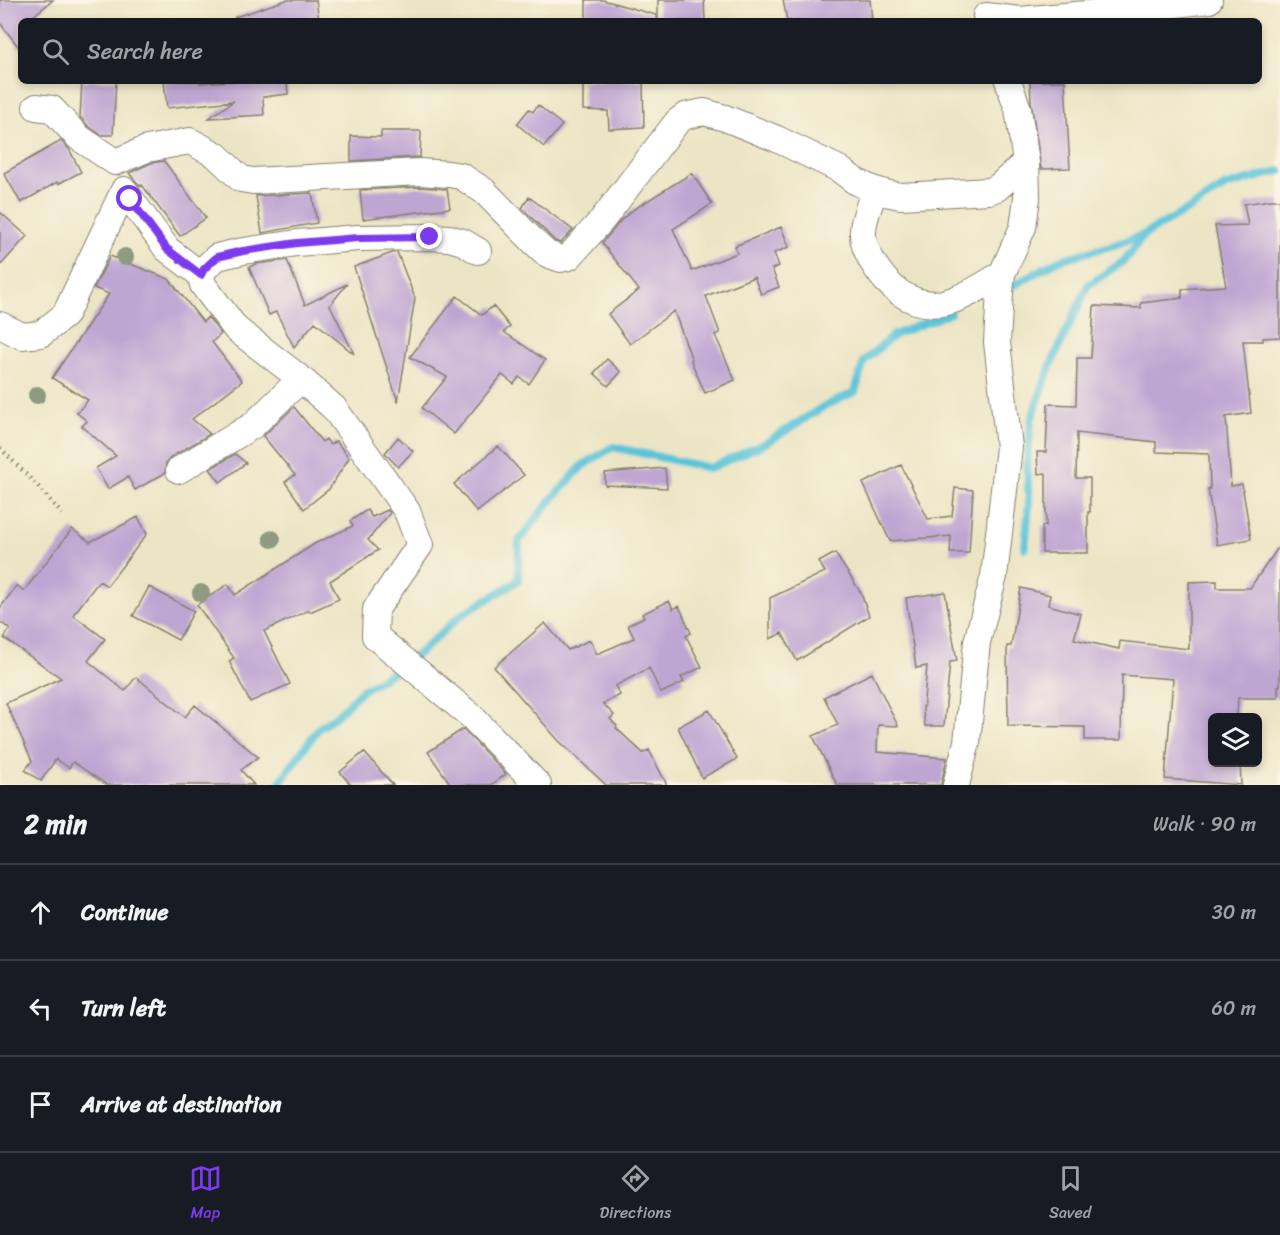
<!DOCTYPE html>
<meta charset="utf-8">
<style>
body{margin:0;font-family:Sriracha,sans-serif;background:#20242c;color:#f1f3f6}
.controls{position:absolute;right:18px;bottom:18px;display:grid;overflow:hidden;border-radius:9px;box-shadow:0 3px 9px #0003}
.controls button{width:54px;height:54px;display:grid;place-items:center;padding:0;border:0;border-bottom:2px solid #363941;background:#171b24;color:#f1f3f6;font:30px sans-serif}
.stop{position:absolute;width:18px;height:18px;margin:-14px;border:4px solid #7c3aed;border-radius:50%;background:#fff}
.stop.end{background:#7c3aed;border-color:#fff;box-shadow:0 2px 6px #0008}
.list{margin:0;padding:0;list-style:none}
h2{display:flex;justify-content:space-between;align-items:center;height:78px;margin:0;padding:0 24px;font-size:26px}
h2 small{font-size:20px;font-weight:400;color:#9ea1a6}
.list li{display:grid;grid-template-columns:39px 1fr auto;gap:18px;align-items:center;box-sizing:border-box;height:96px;padding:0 24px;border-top:2px solid #363941}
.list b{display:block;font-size:22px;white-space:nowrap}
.list em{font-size:20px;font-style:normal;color:#9ea1a6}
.icon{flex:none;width:33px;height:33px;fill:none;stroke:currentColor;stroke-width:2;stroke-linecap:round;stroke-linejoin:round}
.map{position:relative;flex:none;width:1280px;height:785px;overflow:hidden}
.search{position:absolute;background:#171b24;box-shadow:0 3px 9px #0003;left:18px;right:18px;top:18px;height:66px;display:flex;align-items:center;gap:15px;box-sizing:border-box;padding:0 21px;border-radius:9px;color:#9ea1a6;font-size:22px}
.sheet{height:366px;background:#171b24}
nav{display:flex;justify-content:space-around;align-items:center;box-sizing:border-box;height:84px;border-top:2px solid #363941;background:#171b24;font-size:16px;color:#9ea1a6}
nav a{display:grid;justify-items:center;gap:3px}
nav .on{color:#7c3aed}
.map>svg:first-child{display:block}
</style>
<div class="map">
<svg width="1280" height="785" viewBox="0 0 1280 785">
<rect width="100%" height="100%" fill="#fcf5e5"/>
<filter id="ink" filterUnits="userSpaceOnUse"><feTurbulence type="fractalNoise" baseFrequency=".0167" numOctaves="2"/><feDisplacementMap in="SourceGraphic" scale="12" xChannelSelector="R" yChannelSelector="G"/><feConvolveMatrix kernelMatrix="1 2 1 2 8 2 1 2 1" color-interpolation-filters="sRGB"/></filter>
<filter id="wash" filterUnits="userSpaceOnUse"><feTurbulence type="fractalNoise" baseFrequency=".008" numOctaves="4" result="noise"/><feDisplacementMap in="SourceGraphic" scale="24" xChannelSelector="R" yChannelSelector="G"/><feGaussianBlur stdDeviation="1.35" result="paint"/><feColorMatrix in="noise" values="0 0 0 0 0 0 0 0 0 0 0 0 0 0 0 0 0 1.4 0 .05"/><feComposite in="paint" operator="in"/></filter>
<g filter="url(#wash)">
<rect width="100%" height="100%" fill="#ece5c5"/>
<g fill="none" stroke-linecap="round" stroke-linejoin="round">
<path stroke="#5cc4d9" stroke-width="8" d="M1005 290 1059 260 1114 245 1143 235 1189 209 1226 186 1280 171
M1025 548 1029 504 1027 465 1031 421 1050 367 1088 285 1124 261 1143 236
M278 785 318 729 336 716 361 691 408 663 461 615 518 581 519 541 550 501 583 465 613 447 710 468 766 443 823 407 855 392 864 361 894 335 950 313"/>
</g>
<g id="blocks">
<path fill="#bea6d3" d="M0 0H53L27 21H21V50L0 23Z
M286 0H316L319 21H235V17Z
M586 0H603L656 15V21H586Z
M658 0H704L705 21H658Z
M783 0H870L872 21H787Z
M82 81H116L113 135H101L88 126 80 117Z
M164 81H200V83L233 81H287L288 94 263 97 264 115 209 118 234 101 167 108Z
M583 81H643L644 127 609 129 608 111 583 110Z
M1030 81H1065L1070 168 1041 169 1031 101Z
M538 105 562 125 544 147 517 124 529 109 533 112Z
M381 131H421L420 157 351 161V136L381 137Z
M61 141 69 149 81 172 58 184 57 182 21 203 4 173Z
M164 161 206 218 180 236 142 185 140 186 129 173 151 163Z
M692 173 712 204 673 229 692 271 737 253 735 246 781 227 789 247 774 253 779 266 772 269 779 287 761 294 754 277 706 296 720 333 715 335 735 380 705 393 691 361 692 360 674 311 630 344 608 314 639 290 602 243 622 219 634 209Z
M420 187 447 189 450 208 363 219 360 190Z
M312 193 317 223 262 233 256 196Z
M529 197 573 230 561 243 555 241 522 208Z
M1270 200H1280V337L1263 338V341H1243L1251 413 1226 417 1231 486 1242 484 1251 539 1217 545 1208 489H1210L1209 454 1156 452V442L1077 433 1076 478H1090V512H1088V553H1042V526H1046V473L1038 474 1037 452H1046L1048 404 1076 405 1077 358H1091L1094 306 1141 308V303L1182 298V289L1226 286 1215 226 1248 225 1244 204Z
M0 212 27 236 0 266Z
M397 252 415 298 398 402 354 267 392 253Z
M110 256 169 279 203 322 208 317 221 334 212 342 242 381 192 419 210 434 171 457 166 463 165 473 135 490 128 477 108 489 96 468 116 456 82 426 87 421 77 413 88 400 52 378 109 294 94 288Z
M287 260 305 305 347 284 330 305 354 354 315 322 294 347 276 312 269 315 249 267 256 264Z
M457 296 482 315 493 306 510 327 504 332 545 360 529 384 519 377 514 384 502 375 454 434 422 408 447 377 410 357Z
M607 359 621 372 608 386 594 373Z
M294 407 322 442 326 439 330 445 336 441 349 458 329 489 304 509 285 482 295 475 263 436Z
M398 437 413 451 398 467 385 453Z
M498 446 524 475 477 512 454 484Z
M235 454 246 463 220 482 210 469Z
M901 465 928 519 952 516 955 488 973 490 969 553H950L951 536 890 541 863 483Z
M665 468 667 488 605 485V473Z
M367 510 372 517 388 510 390 513 368 540 378 550 330 581 339 599 310 612 309 610 264 631 290 684 250 702 229 661 234 658 197 605 228 584 235 595 316 543 353 526 350 521Z
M138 517 147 534 107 586 99 581 73 615 105 639 88 661 125 691 136 677 185 717 195 705 258 757 241 770 254 785H107L73 762 69 768 56 759 41 781 25 770 32 761 6 703 61 678 4 638 10 629 0 622V608L17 585 24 591 72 529 90 542Z
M1280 545V686H1278V698H1238L1237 717H1212V762H1240L1241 785 1165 779 1173 679 1122 675 1121 740H1085V727L1008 726 1007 646H1011L1021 588 1050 595 1048 605 1081 614 1074 639 1119 649 1120 641 1189 649V582L1217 581V588H1250Z
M835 553 861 593 869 616 797 661 782 633 770 639V598L825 572 819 562Z
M149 587 194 611 178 640 133 616Z
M945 592 957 661 950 662 944 726H925L923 712 927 666 916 668 906 598Z
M669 601 673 609 679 606 691 633 686 636 702 667 681 677 684 682 661 693 649 668 615 686 620 695 603 704 614 715 610 719 617 726 616 728 643 753 649 750 667 785H606L559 741 494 667 545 623 568 650 590 640 597 654 634 638 628 625 644 617 642 614Z
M872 673 898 726 878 725 877 752 947 758 941 785H837L813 736 838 725 824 697Z
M709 710 737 759 702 778 678 727Z
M463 729 506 774 491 785H451L428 752Z
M364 752 393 785H351L340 772Z"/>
</g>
</g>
<g filter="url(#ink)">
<use href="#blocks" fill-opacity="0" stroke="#848070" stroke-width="1.5"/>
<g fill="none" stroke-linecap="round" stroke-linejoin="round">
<g stroke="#848070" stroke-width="28">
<path id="minor" d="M986 16 1020 20 1119 11 1209 0
M36 107 52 109 78 137 115 162 147 149 190 141 216 155 241 179 253 181 420 172 449 174 461 176 484 191 534 242 547 254 561 259 569 257 602 220 677 122 685 116 704 112 725 118 777 139 839 169 855 181 872 189 885 193 901 196 989 191 997 188 1026 162
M875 190C870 203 864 217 863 230 862 242 867 251 872 261 887 287 911 308 943 303 963 299 985 284 1002 274
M478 251 463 242 449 238 430 237 358 238 297 243 243 251 217 257 204 269 201 275 203 285 236 329 301 379 334 408 407 511 420 545 376 609 375 636 471 716 538 785
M0 325 22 336 41 334 65 315 124 190 167 249 201 275
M179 470 252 426 301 379
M956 785 967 742 977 642 994 576 1009 447 997 342 1000 292 1002 274 1023 227 1027 198 1026 162 1018 109 1008 81"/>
</g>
<path stroke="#848070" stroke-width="4" stroke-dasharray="1.5 4.5" stroke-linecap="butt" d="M0 448 37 485 62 514"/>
<use href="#minor" stroke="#fff" stroke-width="26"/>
</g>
<g fill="#8e9b81">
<circle cx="125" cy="257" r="9"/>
<circle cx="37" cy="395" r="9"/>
<circle cx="272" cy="539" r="9"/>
<circle cx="201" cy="593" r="9"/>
</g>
</g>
<g fill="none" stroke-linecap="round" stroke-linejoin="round" filter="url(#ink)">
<path stroke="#7c3aed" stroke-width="8" d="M130 199 167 249 201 275 204 269 217 257 243 251 297 243 358 238 430 237"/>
</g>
</svg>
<div class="controls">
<button><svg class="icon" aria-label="layers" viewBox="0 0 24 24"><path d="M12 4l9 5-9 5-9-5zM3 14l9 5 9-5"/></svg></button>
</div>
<div class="stop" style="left:130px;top:199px"></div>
<div class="stop end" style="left:430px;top:237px"></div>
<div class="search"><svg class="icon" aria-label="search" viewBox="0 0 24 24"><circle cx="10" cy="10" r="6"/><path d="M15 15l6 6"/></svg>Search here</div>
</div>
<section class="sheet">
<h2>2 min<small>Walk · 90 m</small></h2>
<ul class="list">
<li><svg class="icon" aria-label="ahead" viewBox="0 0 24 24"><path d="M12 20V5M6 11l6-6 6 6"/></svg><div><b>Continue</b></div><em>30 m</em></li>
<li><svg class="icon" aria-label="left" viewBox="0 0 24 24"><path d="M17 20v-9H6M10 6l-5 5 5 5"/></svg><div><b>Turn left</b></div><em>60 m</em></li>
<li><svg class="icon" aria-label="arrive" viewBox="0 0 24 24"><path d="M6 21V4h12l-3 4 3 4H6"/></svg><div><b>Arrive at destination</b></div></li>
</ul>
</section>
<nav>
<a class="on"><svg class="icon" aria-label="map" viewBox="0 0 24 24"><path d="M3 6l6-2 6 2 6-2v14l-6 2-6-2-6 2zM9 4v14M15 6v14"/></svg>Map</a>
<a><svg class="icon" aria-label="directions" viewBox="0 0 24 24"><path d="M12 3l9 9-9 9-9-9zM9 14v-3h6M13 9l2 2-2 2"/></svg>Directions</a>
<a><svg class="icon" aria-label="saved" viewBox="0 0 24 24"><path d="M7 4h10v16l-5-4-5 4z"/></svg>Saved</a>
</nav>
